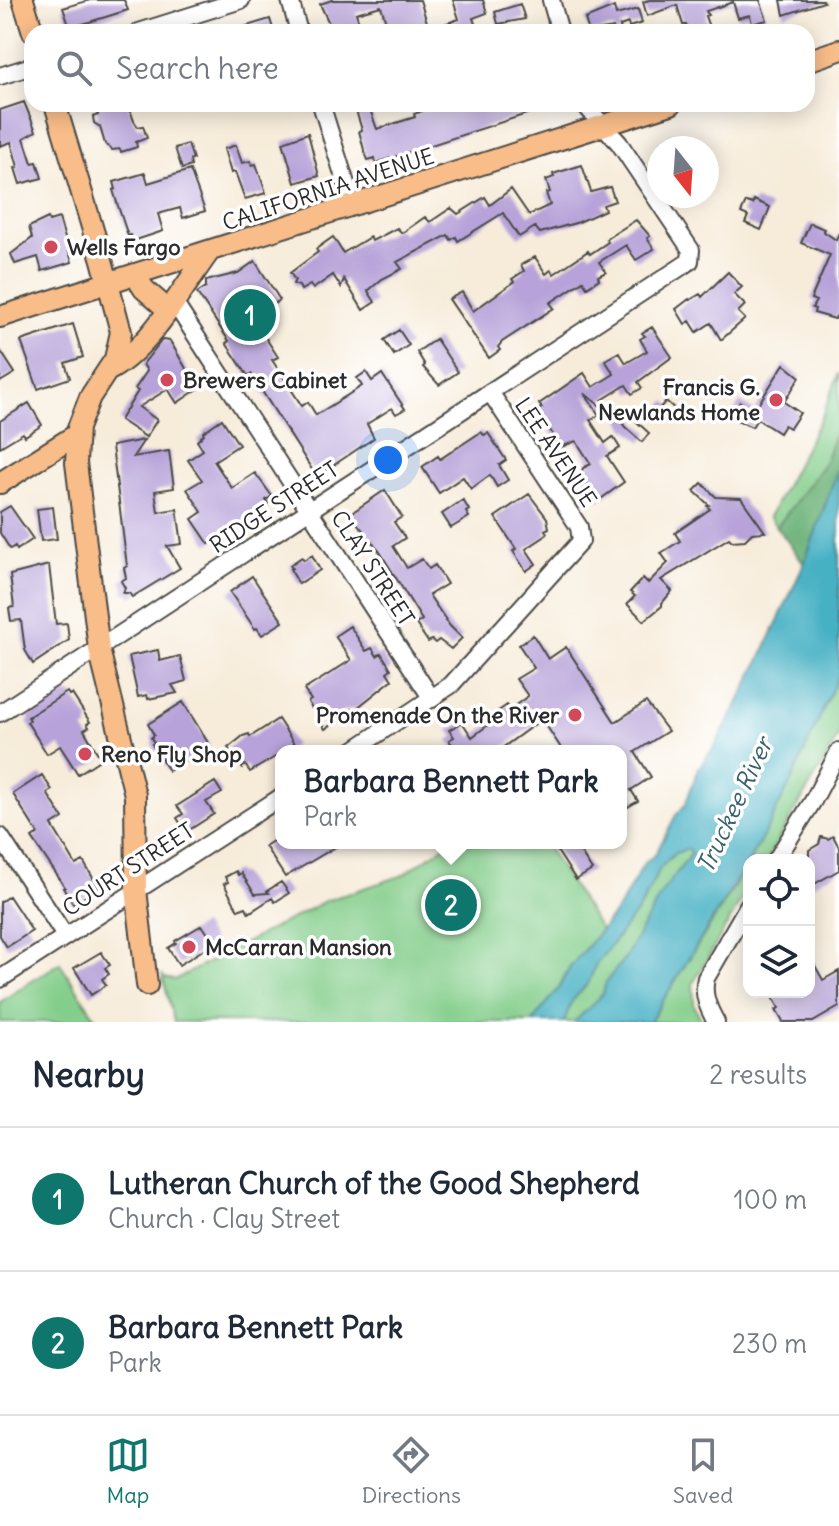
<!DOCTYPE html>
<meta charset="utf-8">
<style>
body{margin:0;font-family:Delius,sans-serif;background:#f6f6f7;color:#1f2937}
.controls{position:absolute;right:24px;bottom:24px;display:grid;overflow:hidden;border-radius:16px;box-shadow:0 4px 20px #0003}
.controls button{width:72px;height:72px;display:grid;place-items:center;padding:0;border:0;border-bottom:2px solid #e0e1e3;background:#fff;color:#1f2937;font:40px sans-serif}
.compass{position:absolute;left:647px;top:136px;width:72px;height:72px;border-radius:50%;background:#fff;box-shadow:0 4px 20px #0003;rotate:163deg}
.you{position:absolute;left:388px;top:460px;width:28px;height:28px;margin:-20px;border:6px solid #fff;border-radius:50%;background:#1a73e8;box-shadow:0 0 0 12px #1a73e833}
.badge{display:grid;place-items:center;width:52px;height:52px;border-radius:50%;background:#0f766e;color:#fff;font-size:26px;font-weight:700}
.pin{position:absolute;translate:-50% -50%;border:4px solid #fff;box-shadow:0 2px 8px #0006}
.popup{position:absolute;left:275px;top:745px;width:352px;height:104px;box-sizing:border-box;display:grid;place-content:center;border-radius:16px;background:#fff;filter:drop-shadow(0 2px 6px #0005);font-size:26px;white-space:nowrap;color:#747a83}
.popup b{font-size:30px;color:#1f2937}
.popup::after{content:'';position:absolute;left:50%;top:100%;margin-left:-16px;border:16px solid transparent;border-top-color:#fff}
.list{margin:0;padding:0;list-style:none}
h2{display:flex;justify-content:space-between;align-items:center;height:104px;margin:0;padding:0 32px;font-size:34px}
h2 small{font-size:26px;font-weight:400;color:#747a83}
.list li{display:grid;grid-template-columns:52px 1fr auto;gap:24px;align-items:center;box-sizing:border-box;height:144px;padding:0 32px;border-top:2px solid #e0e1e3}
.list b{display:block;font-size:30px;white-space:nowrap}
.list p{margin:0;font-size:26px;white-space:nowrap;color:#747a83}
.list em{font-size:26px;font-style:normal;color:#747a83}
.icon{flex:none;width:44px;height:44px;fill:none;stroke:currentColor;stroke-width:2;stroke-linecap:round;stroke-linejoin:round}
.map{position:relative;flex:none;width:839px;height:1022px;overflow:hidden}
.search{position:absolute;background:#fff;box-shadow:0 4px 20px #0003;left:24px;right:24px;top:24px;height:88px;display:flex;align-items:center;gap:20px;box-sizing:border-box;padding:0 28px;border-radius:24px;color:#747a83;font-size:30px}
.sheet{height:392px;background:#fff}
nav{display:flex;justify-content:space-around;align-items:center;box-sizing:border-box;height:112px;border-top:2px solid #e0e1e3;background:#fff;font-size:22px;color:#747a83}
nav a{display:grid;justify-items:center;gap:4px}
nav .on{color:#0f766e}
.map>svg:first-child{display:block}
</style>
<div class="map">
<svg width="839" height="1022" viewBox="0 0 839 1022">
<rect width="100%" height="100%" fill="#fff"/>
<filter id="ink" filterUnits="userSpaceOnUse"><feTurbulence type="fractalNoise" baseFrequency=".0125" numOctaves="2"/><feDisplacementMap in="SourceGraphic" scale="16" xChannelSelector="R" yChannelSelector="G"/><feConvolveMatrix kernelMatrix="1 2 1 2 8 2 1 2 1" color-interpolation-filters="sRGB"/></filter>
<filter id="wash" filterUnits="userSpaceOnUse"><feTurbulence type="fractalNoise" baseFrequency=".006" numOctaves="4" result="noise"/><feDisplacementMap in="SourceGraphic" scale="32" xChannelSelector="R" yChannelSelector="G"/><feGaussianBlur stdDeviation="1.8" result="paint"/><feColorMatrix in="noise" values="0 0 0 0 0 0 0 0 0 0 0 0 0 0 0 0 0 1.4 0 .05"/><feComposite in="paint" operator="in"/></filter>
<g filter="url(#wash)">
<rect width="100%" height="100%" fill="#f7ecda"/>
<path fill="#84ce8b" stroke="#587c5b" stroke-width="2" d="M839 373V424L824 464 777 527 769 517 822 416Z
M839 674V733L830 752 766 860H749V887L693 983 694 1005 702 1022H650C686 961 728 902 761 840 790 786 814 730 839 674Z
M449 843H544L601 930 570 967 559 988 532 1022H174L162 974 164 978 175 980 325 901 401 876Z
M683 849H689L691 854 663 891 625 958 606 982 603 994 580 1018 574 1022H564L572 1001 589 982 595 966 641 906 660 868 675 853Z
M60 963 98 1022H0V1002Z"/>
<path fill="#6bb177" stroke="#4b6e51" stroke-width="2" d="M839 424V466L804 564 777 527 824 464Z"/>
<path fill="#46b1c4" stroke="#386e78" stroke-width="2" d="M839 466V674L791 782 759 844 650 1022H574L603 994 606 982 625 958 663 891 691 854 689 849 675 853 660 868 641 906 595 966 589 982 572 1001 564 1022H532L559 988 570 967 618 909 645 862 655 855 676 815 685 805 698 769 714 747 735 710 765 649 804 564Z"/>
<g id="blocks">
<path fill="#b7a3d9" d="M90 0H124L128 10 70 28 63 8Z
M332 0H420L429 29 459 19 453 0H483L487 13 473 18 476 27 462 32H389L381 6 356 13 362 32H333L320 4Z
M649 0H760L767 20 752 24 750 15 738 18 733 2 706 11 708 15 705 16 710 30 689 32 686 25H683L677 5 647 16 643 2Z
M781 0H823L824 2 784 15Z
M520 4 525 19 498 24 495 12Z
M614 7 616 15 638 9 642 23 629 27 628 23 620 26 621 32H615L613 28 589 32 585 19Z
M270 19 274 32H238L237 29Z
M24 102 36 131 24 138 32 163 37 162 42 178 20 184 15 168 18 167 11 142 0 146V110Z
M95 104H128L134 121 138 127 143 126 147 138 136 142 137 147 121 152 120 149 112 150 105 144 100 127 94 123 93 117 98 115Z
M354 104H368L377 129 415 117 414 114 441 104H548V107L376 163 375 158 368 160 364 150 359 131 362 130Z
M308 133 319 176 295 183 283 142Z
M188 144 193 159 190 160 191 166 182 169 175 148Z
M236 145 242 163 251 161 252 165 256 164 266 193 245 199 235 172 231 173 224 149Z
M582 165 591 192 610 187 615 201 603 205 605 210 579 222 540 233 535 227 519 237 503 213 458 241 456 237 451 240 448 235 397 262 402 269 382 279 368 291 375 302 363 310 344 279 341 287 333 275 313 289 310 285 301 290 299 286 293 284 295 280 290 273 318 252 316 249 333 237 343 253 370 237 372 241 397 228 402 233 425 217 430 222 451 208 458 214 485 197 490 205 511 189 529 215 550 205 546 193 550 192 546 180 554 177 553 174Z
M190 170 205 211 183 218 180 208 158 214 163 231 133 241 131 235 128 236 119 209 113 190 116 189 114 182 145 173 148 183Z
M754 200 770 207 761 230 745 223 748 216 741 213 746 202 753 204Z
M48 218 49 221 59 218 72 262 42 271 38 257 15 264 11 254 32 238 29 227Z
M636 220 650 236 647 238 654 249 636 260 626 245 599 262 606 272 598 276 599 279 587 287 583 281 550 303 554 308 502 342 498 347 500 350 489 358 449 299 462 292 473 311 514 282 512 279 524 271 521 265 535 257 546 274 551 270 554 274 588 251 590 254 608 242 606 239Z
M810 223 824 229 823 231 836 240 839 233V311L835 319 814 313 815 309 812 308 816 301 811 299 830 255 801 243Z
M255 261 280 300 253 318 278 357 272 360 302 406 308 402 316 415 362 386 357 378 366 372 372 381 382 374 405 409 396 414 392 408 367 424 374 438 322 473 313 471 251 374 248 376 226 343 229 341 197 293 206 287V281L238 273Z
M728 272 742 287 734 294 745 305 738 312 745 319 721 340 711 323 697 332 690 321 685 324 676 309 689 299 690 300 700 294 702 297Z
M73 324 83 357 65 363 70 378 38 389 21 341Z
M652 327 672 357 638 382 642 388 632 394 626 385 602 400 606 407 604 409 584 393 599 415 590 420 605 443 613 437 620 448 607 456 624 482 598 501 581 474 583 468 591 464 576 441 561 447 537 410 542 408 539 404 584 373 593 387 614 374 605 360 619 352 626 363 647 351 640 339 645 336 642 333Z
M399 330 409 345 394 355 384 340Z
M436 339 458 372 439 385 423 367 425 365 417 352Z
M162 340 170 341 198 389 177 403 168 389 139 407 157 420 146 437 120 420 138 391 135 389 147 371 143 364Z
M0 350 15 373 0 382Z
M784 364 800 377 784 402 800 413 790 428 784 425 779 433 757 419 752 427 736 420 733 414 740 402 754 411Z
M666 401 677 411 667 420 657 411Z
M29 403 42 425 25 436 23 433 0 447V421Z
M629 410 637 422 649 433 642 442 625 427 618 416Z
M222 419 239 445 214 461 232 488 255 473 272 496 266 500 268 504 253 515 247 520 249 523 240 528 238 526 229 530 209 544 192 519 202 512 187 489 202 480 188 460 203 450 197 441 204 434 203 432Z
M481 432 484 435 488 433 506 460 499 465 508 480 497 487 490 475 471 489 463 477 439 493 422 467 438 456 440 459Z
M144 440 133 457 169 451 174 488 155 491 158 512 177 509 182 544 167 546 180 568 132 597 129 593H123L125 588 121 581 126 578 124 568 127 566 112 446Z
M702 483 716 497 741 498 765 532 752 533 745 540 732 541 729 538 661 580 672 591 662 603V606L644 621 627 604 635 596 630 592 643 578 648 583 668 563 661 553 680 541 675 533 710 509 707 506 709 505 694 491Z
M385 490 402 517 394 522 405 538 393 546 407 568 422 559 429 569 435 565 447 584 429 595 450 626 462 638 451 649 439 640 435 643 432 640 428 642 416 624 422 620 380 552 350 514Z
M529 494 547 518 549 528 545 530 547 533 544 537 526 549 536 564 526 571 513 551 516 549 495 517Z
M463 500 469 510 466 512 469 517 451 528 442 514Z
M10 506 33 539 17 550 15 546 10 549 0 533V512Z
M53 507 57 539 41 541 37 509Z
M312 555 320 570 299 584 290 569 292 568 290 565 302 557 304 560Z
M49 565 56 624 67 623 69 640 33 664 25 650 21 620 11 621 9 608 14 607 10 575Z
M252 576 283 622 262 635 257 628 255 629 230 592Z
M350 626 366 651 372 648 377 656 381 653 391 669 387 672 392 680 357 708 341 712 344 716 325 729 308 702 311 700 304 690 351 660 335 636Z
M533 635 548 659 566 647 615 722 646 702 668 731 635 752 651 777 631 790 638 801 621 811V751H563L542 719 498 751H456L449 740 454 737 449 730 462 722 472 737 500 716 497 712 507 705 510 709 528 696 516 679 534 668 519 645Z
M158 650 160 661 180 656 186 681 172 685 177 693 148 699 147 695 138 697 129 656Z
M67 692 69 695 72 694 90 722 87 724 89 727 84 730 101 759 78 774 60 746 47 754 27 722 30 720 28 717Z
M183 702 210 746 169 771 152 744 154 743 151 738 154 735 148 724Z
M278 719 295 745 250 772 245 765 242 768 228 748 243 736 249 734 250 737Z
M42 775 52 790 47 793 63 818 52 825 76 865 83 861 99 888 73 904 63 888 65 887 32 838 38 834 13 794Z
M215 782 222 793 206 802 214 814 186 832 177 818 183 814 177 806Z
M281 836V843H342L285 877 265 846Z
M833 836 839 847V870L809 887V850L819 844 821 837 828 839Z
M552 843H590L579 850 592 870 576 880Z
M236 871 238 875 241 873 255 894 269 893 267 891 281 882 289 893 275 902 272 898 249 913 246 907 238 910 224 884 228 882 225 877Z
M9 896 32 931 7 947 0 936V902Z
M202 925 214 943 179 965 168 948 176 943 175 941Z
M101 952 110 965 105 968 109 974 102 979 106 985 91 995 74 968Z
M809 955 823 980 839 971V1007L813 1022H783L776 1010 779 1008 770 992H809Z"/>
</g>
</g>
<g filter="url(#ink)">
<use href="#blocks" fill-opacity="0" stroke="#4a4845" stroke-width="2"/>
<g fill="none" stroke-linecap="round" stroke-linejoin="round">
<g stroke="#4a4845" stroke-width="20">
<path id="minor" d="M290 0 299 32
M551 0 560 32
M139 32 241 0
M0 76 32 66
M321 104 353 206
M167 309 179 310 432 699
M0 713 690 261 691 250 619 143 584 104
M352 751 451 685 581 541 579 527 490 392
M0 836 65 936
M776 860 813 801 839 751
M0 979 281 797
M716 1022C708 1008 702 994 706 978L749 904"/>
</g>
<g stroke="#4a4845" stroke-width="24">
<path id="major" d="M23 0 33 32
M807 61 839 50
M55 104 102 260 121 332 115 359 90 397 78 428 76 463 99 649 135 795 136 889 147 985
M135 275 144 289 167 309
M0 317 671 104
M111 369C150 347 182 289 209 252
M0 483 76 435"/>
</g>
<use href="#minor" stroke="#fff" stroke-width="16"/>
<use href="#major" stroke="#f8bd89" stroke-width="20"/>
</g>
</g>
<g fill="#d1495b" stroke="#fff" stroke-width="3">
<circle cx="51" cy="247" r="8"/>
<circle cx="167" cy="380" r="8"/>
<circle cx="776" cy="400" r="8"/>
<circle cx="575" cy="715" r="8"/>
<circle cx="85" cy="754" r="8"/>
<circle cx="189" cy="947" r="8"/>
</g>
<g text-anchor="middle" dominant-baseline="central" stroke-width="7" stroke-linejoin="round" paint-order="stroke">
<g font-size="22" fill="#2b2b2b" stroke="#fff">
<text transform="translate(328 189) rotate(-18)">CALIFORNIA AVENUE</text>
<text transform="translate(556 452) rotate(56)">LEE AVENUE</text>
<text transform="translate(274 507) rotate(-33)">RIDGE STREET</text>
<text transform="translate(373 568) rotate(57)">CLAY STREET</text>
<text transform="translate(128 869) rotate(-33)">COURT STREET</text>
</g>
<g font-size="22" font-weight="bold" fill="#2b2b2b" stroke="#fff" text-anchor="start">
<text x="67" y="247">Wells Fargo</text>
<text x="183" y="380">Brewers Cabinet</text>
<text x="760" y="387" text-anchor="end">Francis G.<tspan x="760" dy="25">Newlands Home</tspan></text>
<text x="559" y="715" text-anchor="end">Promenade On the River</text>
<text x="101" y="754">Reno Fly Shop</text>
<text x="205" y="947">McCarran Mansion</text>
</g>
<g font-size="24" font-style="italic" fill="#366168" stroke="#fff">
<text transform="translate(734 805) rotate(-65)">Truckee River</text>
</g>
</g>
</svg>
<div class="controls">
<button><svg class="icon" aria-label="locate" viewBox="0 0 24 24"><circle cx="12" cy="12" r="6"/><path d="M12 2v4M12 18v4M2 12h4M18 12h4"/></svg></button>
<button><svg class="icon" aria-label="layers" viewBox="0 0 24 24"><path d="M12 4l9 5-9 5-9-5zM3 14l9 5 9-5"/></svg></button>
</div>
<svg class="compass" viewBox="-18 -18 36 36"><path d="M0-13l5 13h-10z" fill="#e53935"/><path d="M0 13l5-13h-10z" fill="#747a83"/></svg>
<div class="you"></div>
<div class="pin badge" style="left:250px;top:315px">1</div>
<div class="pin badge" style="left:451px;top:905px">2</div>
<div class="popup"><b>Barbara Bennett Park</b>Park</div>
<div class="search"><svg class="icon" aria-label="search" viewBox="0 0 24 24"><circle cx="10" cy="10" r="6"/><path d="M15 15l6 6"/></svg>Search here</div>
</div>
<section class="sheet">
<h2>Nearby<small>2 results</small></h2>
<ul class="list">
<li><span class="badge">1</span><div><b>Lutheran Church of the Good Shepherd</b><p>Church · Clay Street</p></div><em>100 m</em></li>
<li><span class="badge">2</span><div><b>Barbara Bennett Park</b><p>Park</p></div><em>230 m</em></li>
</ul>
</section>
<nav>
<a class="on"><svg class="icon" aria-label="map" viewBox="0 0 24 24"><path d="M3 6l6-2 6 2 6-2v14l-6 2-6-2-6 2zM9 4v14M15 6v14"/></svg>Map</a>
<a><svg class="icon" aria-label="directions" viewBox="0 0 24 24"><path d="M12 3l9 9-9 9-9-9zM9 14v-3h6M13 9l2 2-2 2"/></svg>Directions</a>
<a><svg class="icon" aria-label="saved" viewBox="0 0 24 24"><path d="M7 4h10v16l-5-4-5 4z"/></svg>Saved</a>
</nav>
